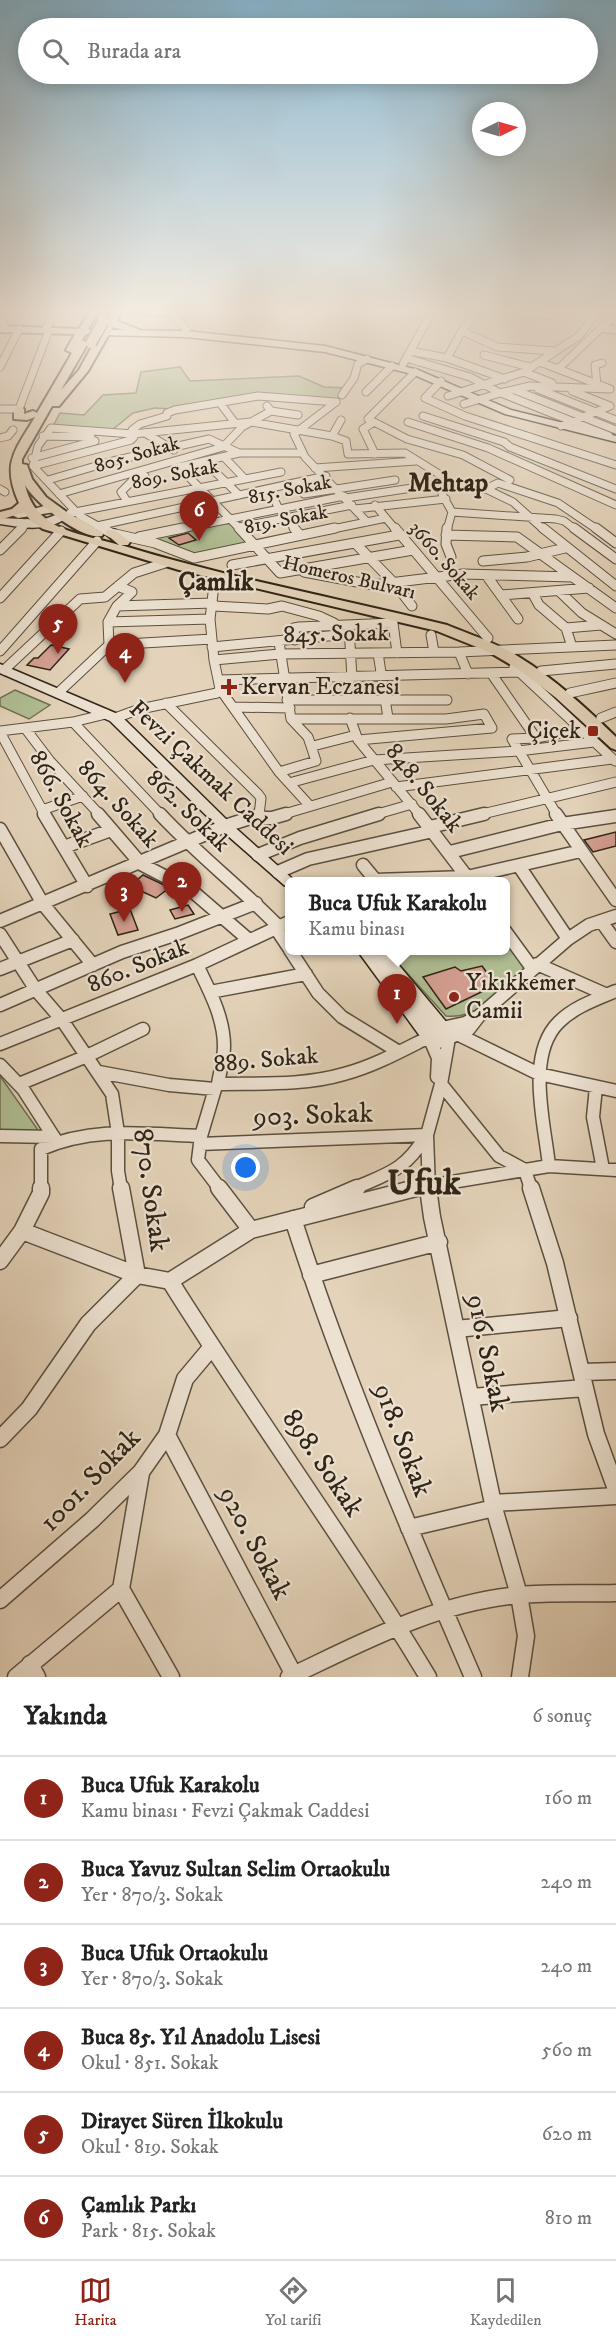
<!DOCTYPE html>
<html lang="tr">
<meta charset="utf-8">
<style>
body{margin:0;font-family:"IM FELL DW Pica",serif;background:#f2f2f2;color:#222}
.compass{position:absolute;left:472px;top:102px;width:54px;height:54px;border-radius:50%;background:#fff;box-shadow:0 3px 15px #0003;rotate:85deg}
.you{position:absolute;left:246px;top:1168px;width:21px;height:21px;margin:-15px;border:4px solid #fff;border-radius:50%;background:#1a73e8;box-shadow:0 0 0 9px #1a73e833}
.badge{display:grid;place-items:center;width:39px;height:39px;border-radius:50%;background:#8f2418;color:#fff;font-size:20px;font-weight:700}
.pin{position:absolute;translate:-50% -50px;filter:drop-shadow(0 2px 3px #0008)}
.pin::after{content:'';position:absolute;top:32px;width:21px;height:18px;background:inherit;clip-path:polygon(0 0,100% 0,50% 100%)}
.popup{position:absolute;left:285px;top:877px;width:225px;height:78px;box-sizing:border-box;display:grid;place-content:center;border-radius:9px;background:#fff;filter:drop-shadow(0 2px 4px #0005);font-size:20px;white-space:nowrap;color:#767676}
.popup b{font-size:22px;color:#222}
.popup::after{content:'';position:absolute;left:50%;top:100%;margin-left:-12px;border:12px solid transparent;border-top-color:#fff}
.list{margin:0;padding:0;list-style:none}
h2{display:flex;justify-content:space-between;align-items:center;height:78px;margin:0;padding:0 24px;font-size:26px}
h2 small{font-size:20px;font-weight:400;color:#767676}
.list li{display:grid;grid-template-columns:39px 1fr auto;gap:18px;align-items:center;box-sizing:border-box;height:84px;padding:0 24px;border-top:2px solid #e0e0e0}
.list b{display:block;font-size:22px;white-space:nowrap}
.list p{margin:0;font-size:20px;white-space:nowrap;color:#767676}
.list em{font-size:20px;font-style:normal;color:#767676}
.icon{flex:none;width:33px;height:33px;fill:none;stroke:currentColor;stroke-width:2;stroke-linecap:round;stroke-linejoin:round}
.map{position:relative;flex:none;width:616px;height:1677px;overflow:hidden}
.search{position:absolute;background:#fff;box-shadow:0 3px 15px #0003;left:18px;right:18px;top:18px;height:66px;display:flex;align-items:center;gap:15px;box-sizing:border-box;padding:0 21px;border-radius:33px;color:#767676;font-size:22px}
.sheet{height:582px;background:#fff}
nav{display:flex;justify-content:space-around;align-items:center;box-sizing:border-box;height:84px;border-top:2px solid #e0e0e0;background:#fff;font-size:16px;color:#767676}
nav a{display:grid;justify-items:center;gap:3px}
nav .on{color:#8f2418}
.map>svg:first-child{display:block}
</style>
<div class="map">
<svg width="616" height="1677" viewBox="0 0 616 1677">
<rect width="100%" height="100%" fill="#e4d3ba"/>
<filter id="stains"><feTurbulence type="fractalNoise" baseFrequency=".00333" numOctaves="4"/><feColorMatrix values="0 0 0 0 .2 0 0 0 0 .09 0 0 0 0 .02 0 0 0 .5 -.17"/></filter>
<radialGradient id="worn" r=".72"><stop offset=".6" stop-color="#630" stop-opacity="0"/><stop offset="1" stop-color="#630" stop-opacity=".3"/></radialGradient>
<path fill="#b0be93" stroke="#707154" stroke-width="1.5" d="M180 367 190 381 299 376 324 387 346 388 335 401 258 395 171 409 155 408 133 413 112 430 53 426 60 413 84 415 103 395 136 393 141 372Z
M231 518 255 544 194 558 136 538Z
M15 690 50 705 29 719 0 706V698Z
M505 941 526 968C503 988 479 1020 446 1016L387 951 505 950Z
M0 1076 5 1083 38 1130 30 1133 0 1132Z"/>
<path fill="#d59f92" stroke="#2f2416" stroke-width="1.5" d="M188 533 196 540 179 545 169 538Z
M51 645 69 649 50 670 27 665 34 658H38Z
M616 832V846L593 852 584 840Z
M143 875 162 884 169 888 156 898 130 886Z
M188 905 194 914 175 919 170 910Z
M130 909 138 930 118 935 110 914Z
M482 966 496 985 446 1009 423 977 455 967 461 971Z"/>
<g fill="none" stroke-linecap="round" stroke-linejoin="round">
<g stroke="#5c503f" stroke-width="9">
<path id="street-far3" d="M126 310 170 313
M168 310 186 329V334
M477 310 462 331 497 347 554 351
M497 310 550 315 553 310
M0 317 6 329
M601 328 616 330
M46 329 56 310
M462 331 447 358 505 379
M410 351 447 358
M484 355 530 367
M406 358 470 377 500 393 464 404
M403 364 433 310
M0 367 19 329
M558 369 616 314
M524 372 552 383
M441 381 425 398 465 416 616 465
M597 385 595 365 602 363
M538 389 616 420
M515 390 616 430
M366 392 392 366
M500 393 530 386 610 389 540 362
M501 393 609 436
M342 395 354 378 358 364 367 359
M448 396 524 372 579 336 599 310
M336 402 294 434 305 457 367 522
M220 403 235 423
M267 406 271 411 298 415
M0 409H19L49 330
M423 416 504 442 510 447 616 489
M368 419 415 372
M408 422 488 448 616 505
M561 426 610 406 572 391
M145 433 174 450
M43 436 91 437
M332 436 341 420
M0 438 8 436 13 430
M375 454 363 429 374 422 407 439 463 455 510 480
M224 457 244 478
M32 458 95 441
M205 462 239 495
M33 466 131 440 134 437 132 430 140 424 167 416V413L175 410 258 396 336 402
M179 467 241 530
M175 468 239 453H302
M315 468 416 461
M48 480 113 461 209 439 239 453
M0 489 5 492
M269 489 279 509 296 530
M486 489 498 483 558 503 598 530
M59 494 223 447 242 427 271 411
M304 494 395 480
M346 498 445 483 442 494 452 512 447 530
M127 501 121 492 134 479 145 476
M375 505 396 530
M355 509 446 499
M452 512 556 519 564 521 576 530
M70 513 281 472
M97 526 326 476
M239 527 352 505
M20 530 27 523
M105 530 80 516 33 466 38 446 51 428 133 434 251 422 332 436 346 441 348 454 405 453 439 474 445 483 486 489 513 502 544 530
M176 530 344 496
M328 530 386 518"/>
</g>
<g stroke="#5c503f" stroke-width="11">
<path id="street-far2" d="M102 528 111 533 155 543 194 558 335 528
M239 528 280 573 413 550
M294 528 300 535
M395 528 488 638
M447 528 446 544 451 557
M543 528 616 586
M574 528 616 559
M596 528 616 543
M446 535 517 537 616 608
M139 537 183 528
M355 543 395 584 412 606
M0 550 22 528
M483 561 527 557 565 548
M232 565 399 535
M304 572 373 585 463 574 572 577
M486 575 518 619
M215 576 210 619 214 660 220 689 279 772 310 806
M560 592 582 613 616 634
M533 594 539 605 566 628 572 647
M501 595 589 588
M0 598 61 531
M117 606 213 603
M213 606 268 609 282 606 319 616 334 623
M108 622 210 619
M108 622 117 606 132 592 118 586
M108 622 109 645
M349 627 352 678
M566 628 601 625
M431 635 434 652
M295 640 294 628 299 627 393 623 397 653
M279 642 291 719 308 737 316 761 279 772
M212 647 349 634
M0 651 97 541
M459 652 468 674
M378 653 388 718
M214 660 280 654 459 652 616 645
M514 667 615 761
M4 670 80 599 105 597 134 573 165 563
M541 671 616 664
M491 673 536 738
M219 680 518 672
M58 693 109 645 212 639
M570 693 616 683
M287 700H447
M166 703 258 794 261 798 259 815
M233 707 290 708
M115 718 140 709 217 693 220 689
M350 718 358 740 420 815
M601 718 616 712
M291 719H446L484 714 492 728 358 740
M73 722 161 815
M25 728 50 761 100 815
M0 731 73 722 106 714
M0 732 45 815
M313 746 356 735
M289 783 374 760 518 751 594 742
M396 787 612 759
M42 810 83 796
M281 815 392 782
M374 815 412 804
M478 815 616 782
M557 815 512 739 536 738 581 729"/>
</g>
<g stroke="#5c503f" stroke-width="15">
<path id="street-far1" d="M44 814 87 886
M98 814 141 864 191 890 249 940
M160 814C197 854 240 887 278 926
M419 814 470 881
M556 814 616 900
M259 817V814
M430 827 484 814
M0 829 43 904 93 965
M64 847 111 830
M450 852 562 824 616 816
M258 855 300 838 379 814
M363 865 377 882
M519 866 568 939
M278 872 308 859 433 831
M375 880 467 877 581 851
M0 921 225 826 250 818H272L286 814
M601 921 616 942
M275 927 289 948
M505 931 532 968
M0 934 36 990 62 1020 112 1094 118 1133V1171L121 1189
M290 950 318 993 342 1017 399 1052
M537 964 605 994
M197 965C209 990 224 1017 224 1046 224 1059 220 1071 218 1084
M0 969 73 940
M210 992 306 974
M0 1005 122 952 177 934 256 903
M442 1028 465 1023 479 1016 568 939 589 925 616 916
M457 1034 539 1074 616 1091
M0 1044 197 965 289 922
M0 1065 23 1089 57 1142
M99 1072 169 1085 215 1089 218 1084C259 1083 303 1086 344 1074 374 1066 401 1051 429 1037L438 1058 437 1077
M19 1084 87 1056 143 1029
M441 1084 499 1156 525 1170 531 1189
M596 1087 593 1117 603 1169
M215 1089 201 1136 198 1160 220 1189
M0 1136 54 1137
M200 1144 427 1135
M549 1166C545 1125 525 1055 559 1022 574 1007 597 999 616 991
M41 1189V1149C94 1126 145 1134 201 1136
M353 1189C389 1173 404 1171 426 1136
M410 1189 549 1166 616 1170
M429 1189 427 1135 441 1084 449 1038 469 1029 479 1016"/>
</g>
<g stroke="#5c503f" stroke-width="19">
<path id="street" d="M121 1188 137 1275
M219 1188 251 1230
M428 1188 432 1217 494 1508 519 1595 526 1636 520 1677
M531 1188 555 1263 596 1434 616 1489
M313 1207 357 1188
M293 1219C343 1375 408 1527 473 1677
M22 1231 41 1193V1188
M0 1261 22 1231 137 1275 170 1281 251 1230 416 1188
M311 1275 439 1242
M170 1281C254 1415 347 1542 428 1677
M456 1329 569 1318
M583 1372 616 1371
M471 1397 585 1388
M167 1435 295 1677
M0 1439 29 1409 88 1324 137 1275
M493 1503 616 1496
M409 1528 494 1508
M121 1589 171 1677
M0 1600 92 1520 141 1472 167 1435 185 1379 211 1348
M30 1664 37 1677
M16 1677 121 1589 141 1473
M289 1677C363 1642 437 1602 520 1595 552 1592 584 1594 616 1593"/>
</g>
<g stroke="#2f2416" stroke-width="3">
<path id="secondary" d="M105 330 186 331 325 346 418 370 511 410 616 436V442L505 414 412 374 325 352 186 337 102 335 101 333Z
M44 506H55L61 509 55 512 18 518 12 515Z
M64 512 68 513V517C48 532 23 528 0 524V518L42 520Z
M0 664 120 715 230 823 296 882H289V887L284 885 220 829 110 721 0 673Z
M357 950 387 951 448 1024 454 1027 458 1036 452 1045 439 1048 425 1043Z"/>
</g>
<g stroke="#2f2416" stroke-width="4">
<path id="primary" d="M90 310H100L88 329 94 332 85 335 82 340 88 343 61 390 79 370 112 310H122L117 321 145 332 140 335 113 327 88 371 59 406H52L22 459V464L27 465 32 479 46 497 68 513 104 533 102 536C81 540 35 503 25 485 36 532 81 533 119 545L105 533 107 530H115L130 542 128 545H121C228 578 338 598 447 625 471 635 497 643 519 657 555 679 586 708 616 737V750L611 748 555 697 518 669 489 652 437 631 179 570 43 529 31 521 24 512 0 520V512L12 509 19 503C1 463 15 451 35 417L27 420 14 419V409L19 406 24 409V414L33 411 37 413 72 353 66 350 75 334 0 332V326L79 329Z"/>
</g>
<use href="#street-far3" stroke="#ede2d2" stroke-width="7"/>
<use href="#street-far2" stroke="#ede2d2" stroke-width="9"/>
<use href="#street-far1" stroke="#ede2d2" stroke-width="12"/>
<use href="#street" stroke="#ede2d2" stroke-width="16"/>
<use href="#secondary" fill="#ede2d2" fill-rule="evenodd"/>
<use href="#primary" fill="#e4d3ba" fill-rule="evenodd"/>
<g stroke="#2f2416" stroke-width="13" stroke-linecap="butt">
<path id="primary-bridge" d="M91 343 103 322"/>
</g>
<use href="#primary-bridge" stroke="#e4d3ba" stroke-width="10"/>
</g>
<linearGradient id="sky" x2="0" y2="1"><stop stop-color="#87b6d0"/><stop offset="0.57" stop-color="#f3ebe0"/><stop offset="1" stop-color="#f3ebe0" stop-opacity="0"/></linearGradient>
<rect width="616" height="545" fill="url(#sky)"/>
<g fill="#8f2418" stroke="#ede2d2" stroke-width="2">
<path d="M226 678h6v6h6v6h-6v6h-6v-6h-6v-6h6z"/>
<rect x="587" y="725" width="12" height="12" rx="3"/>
<circle cx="454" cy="997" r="6"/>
</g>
<g text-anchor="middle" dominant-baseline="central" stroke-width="4.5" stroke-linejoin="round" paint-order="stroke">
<g font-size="20" fill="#2f2416" stroke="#ede2d2">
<text transform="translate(137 455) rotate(-16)">805. Sokak</text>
<text transform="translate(175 475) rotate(-11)">809. Sokak</text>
<text transform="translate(290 490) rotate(-11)">815. Sokak</text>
<text transform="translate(286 520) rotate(-11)">819. Sokak</text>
<text transform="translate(444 561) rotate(49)">3660. Sokak</text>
<text transform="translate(349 578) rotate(13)">Homeros Bulvarı</text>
</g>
<g font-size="24" fill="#2f2416" stroke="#ede2d2">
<text transform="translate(336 634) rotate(-1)">845. Sokak</text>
<text transform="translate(211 778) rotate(43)">Fevzi Çakmak Caddesi</text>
<text transform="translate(424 788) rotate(51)">848. Sokak</text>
<text transform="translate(61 799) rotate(61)">866. Sokak</text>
<text transform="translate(118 804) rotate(48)">864. Sokak</text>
<text transform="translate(188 811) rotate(44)">862. Sokak</text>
<text transform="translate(138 966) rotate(-22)">860. Sokak</text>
<text transform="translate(266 1060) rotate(-5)">889. Sokak</text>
</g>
<g font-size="24" fill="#2f2416" stroke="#ede2d2" text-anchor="start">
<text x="241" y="687">Kervan Eczanesi</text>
<text x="581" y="731" text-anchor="end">Çiçek</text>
<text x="466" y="983">Yıkıkkemer<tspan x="466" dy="28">Camii</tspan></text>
</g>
<g font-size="26" font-weight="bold" fill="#2f2416" stroke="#ede2d2">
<text x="448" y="483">Mehtap</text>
<text x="216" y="582">Çamlık</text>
</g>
<g font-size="28" fill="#2f2416" stroke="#ede2d2">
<text transform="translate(313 1115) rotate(-2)">903. Sokak</text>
<text transform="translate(151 1190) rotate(82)">870. Sokak</text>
<text transform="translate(488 1353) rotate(78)">916. Sokak</text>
<text transform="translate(403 1440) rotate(69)">918. Sokak</text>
<text transform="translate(323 1463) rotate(56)">898. Sokak</text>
<text transform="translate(90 1480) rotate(-46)">1001. Sokak</text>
<text transform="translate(255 1543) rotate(62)">920. Sokak</text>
</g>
<g font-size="36" font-weight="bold" fill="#2f2416" stroke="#ede2d2">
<text x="424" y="1183">Ufuk</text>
</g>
</g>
<rect width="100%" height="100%" filter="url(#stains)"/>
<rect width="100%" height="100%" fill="url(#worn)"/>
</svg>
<svg class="compass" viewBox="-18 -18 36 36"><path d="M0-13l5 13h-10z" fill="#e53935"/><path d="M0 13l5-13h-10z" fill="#767676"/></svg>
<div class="you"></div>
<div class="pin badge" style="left:397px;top:1024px">1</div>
<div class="popup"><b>Buca Ufuk Karakolu</b>Kamu binası</div>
<div class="pin badge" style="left:182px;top:912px">2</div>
<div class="pin badge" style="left:124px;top:922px">3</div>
<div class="pin badge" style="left:125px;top:683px">4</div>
<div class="pin badge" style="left:58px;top:654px">5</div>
<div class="pin badge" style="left:199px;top:541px">6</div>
<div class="search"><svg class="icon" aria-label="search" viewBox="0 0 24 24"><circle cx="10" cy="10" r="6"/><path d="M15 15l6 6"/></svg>Burada ara</div>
</div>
<section class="sheet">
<h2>Yakında<small>6 sonuç</small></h2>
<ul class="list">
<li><span class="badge">1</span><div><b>Buca Ufuk Karakolu</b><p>Kamu binası · Fevzi Çakmak Caddesi</p></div><em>160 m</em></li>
<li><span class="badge">2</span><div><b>Buca Yavuz Sultan Selim Ortaokulu</b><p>Yer · 870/3. Sokak</p></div><em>240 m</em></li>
<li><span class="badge">3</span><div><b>Buca Ufuk Ortaokulu</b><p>Yer · 870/3. Sokak</p></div><em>240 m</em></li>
<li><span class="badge">4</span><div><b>Buca 85. Yıl Anadolu Lisesi</b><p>Okul · 851. Sokak</p></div><em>560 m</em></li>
<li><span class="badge">5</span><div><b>Dirayet Süren İlkokulu</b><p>Okul · 819. Sokak</p></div><em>620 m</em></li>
<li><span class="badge">6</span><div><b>Çamlık Parkı</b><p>Park · 815. Sokak</p></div><em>810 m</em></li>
</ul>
</section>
<nav>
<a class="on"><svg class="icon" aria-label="map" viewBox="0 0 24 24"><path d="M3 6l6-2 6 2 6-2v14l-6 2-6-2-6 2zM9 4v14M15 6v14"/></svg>Harita</a>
<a><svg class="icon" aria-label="directions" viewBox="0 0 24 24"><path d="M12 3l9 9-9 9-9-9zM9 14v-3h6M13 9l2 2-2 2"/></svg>Yol tarifi</a>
<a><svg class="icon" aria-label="saved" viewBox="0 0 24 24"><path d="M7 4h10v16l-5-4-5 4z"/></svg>Kaydedilen</a>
</nav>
